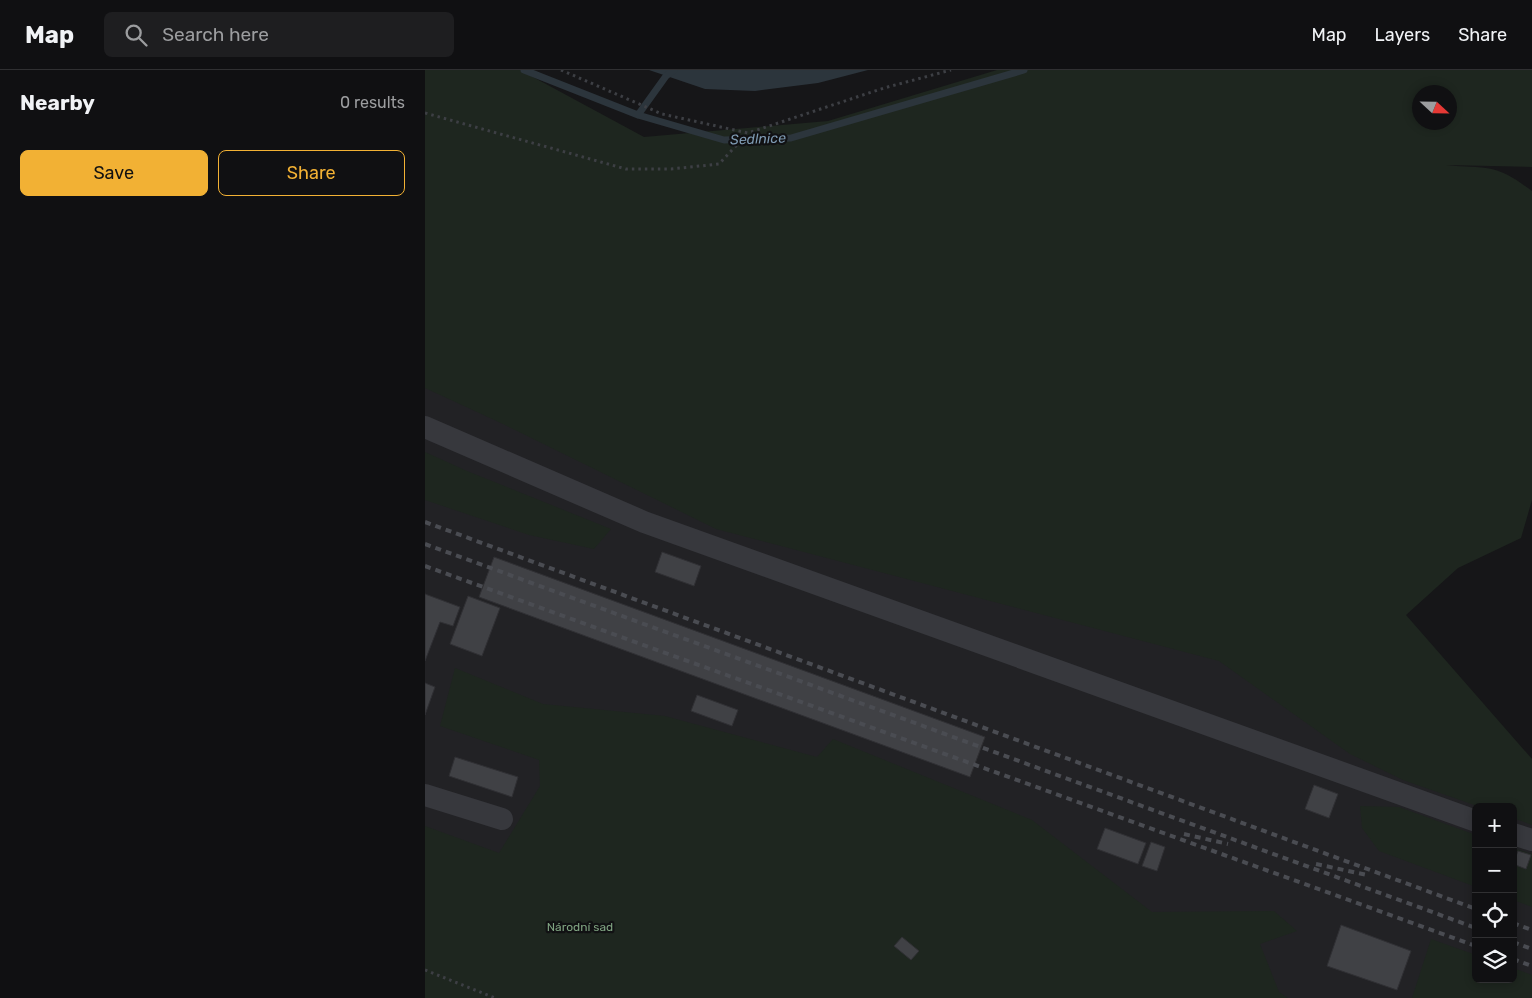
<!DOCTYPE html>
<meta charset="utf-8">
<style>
body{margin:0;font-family:Rubik,sans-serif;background:#1e1e20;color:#f1f3f6}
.controls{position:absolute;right:15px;bottom:15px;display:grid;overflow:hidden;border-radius:8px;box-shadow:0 2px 8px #0003}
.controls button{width:45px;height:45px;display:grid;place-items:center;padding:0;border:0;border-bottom:1px solid #303032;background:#101012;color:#f1f3f6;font:25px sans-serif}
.compass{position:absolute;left:987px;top:15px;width:45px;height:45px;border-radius:50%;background:#101012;box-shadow:0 2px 8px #0003;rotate:112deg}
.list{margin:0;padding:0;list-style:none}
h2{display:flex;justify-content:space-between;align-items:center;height:65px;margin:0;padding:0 20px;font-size:21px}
h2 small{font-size:16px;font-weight:400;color:#9c9d9f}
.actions{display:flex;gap:10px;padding:15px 20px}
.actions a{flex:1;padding:11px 0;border:1px solid #f2b134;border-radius:8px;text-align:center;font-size:18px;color:#f2b134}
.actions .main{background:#f2b134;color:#111}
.icon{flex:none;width:28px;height:28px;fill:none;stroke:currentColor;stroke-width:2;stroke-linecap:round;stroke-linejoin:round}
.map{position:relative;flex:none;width:1107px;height:928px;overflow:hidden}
header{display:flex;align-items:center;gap:30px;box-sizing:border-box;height:70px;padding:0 25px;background:#101012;border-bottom:1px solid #303032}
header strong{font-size:24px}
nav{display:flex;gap:28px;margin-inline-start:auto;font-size:18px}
.search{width:350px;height:45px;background:#1e1e20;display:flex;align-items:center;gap:12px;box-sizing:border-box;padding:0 18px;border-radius:8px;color:#9c9d9f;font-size:19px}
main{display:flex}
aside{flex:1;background:#101012}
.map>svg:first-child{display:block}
</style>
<header>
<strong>Map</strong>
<div class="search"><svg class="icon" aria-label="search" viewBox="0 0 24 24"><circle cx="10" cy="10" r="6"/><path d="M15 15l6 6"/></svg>Search here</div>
<nav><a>Map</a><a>Layers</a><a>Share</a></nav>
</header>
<main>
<aside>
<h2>Nearby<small>0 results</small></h2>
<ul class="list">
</ul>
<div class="actions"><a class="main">Save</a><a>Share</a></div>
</aside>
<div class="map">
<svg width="1107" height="928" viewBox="0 0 1107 928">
<rect width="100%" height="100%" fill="#161618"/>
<path fill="#222225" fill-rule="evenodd" d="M0 190 1107 689V928H643L0 884ZM1051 737H1088V909H1051Z"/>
<path fill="#1e261f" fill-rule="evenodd" d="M0 0H95L219 67 403 51 572 0H1107V97L1021 95C1034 97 1048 96 1061 98 1079 100 1093 111 1107 121V430L1096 468 1033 498 981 545 1107 689V755L1088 748V737H1055L978 710 925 684 794 591 291 459 78 354 0 318ZM994 22H1024V52H994Z
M0 382 42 401 186 459 169 479 104 465 0 430Z
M30 598 118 634 240 646 392 687 408 669 607 750 727 842 849 841 872 861 835 874 854 922 863 928H0V756L74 783 115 716 114 690 15 656Z
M935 736 974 737 1051 765V817L954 781 937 758Z
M1088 778 1107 784V837L1088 830Z
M1006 869 1051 885V909H1088V898L1107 905V928H987Z"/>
<path fill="#2c353c" d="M224 0H443L393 13 330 21 280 19Z"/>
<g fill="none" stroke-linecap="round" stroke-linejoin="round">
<path stroke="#2c353c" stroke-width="7" d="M99 0 213 45 299 70 366 68 599 0
M213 45 241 6 249 0"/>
</g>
<path fill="#404145" stroke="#303034" d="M237 482 276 496 269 516 230 502Z
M69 487 560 667 545 707 54 527Z
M0 524 35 537 28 556 15 552 0 591Z
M43 526 75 538 57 586 25 574Z
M0 613 10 617 0 645Z
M272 625 313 640 307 656 266 641Z
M30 687 93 707 87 727 24 706Z
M889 715 913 724 904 748 880 739Z
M680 758 721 773 713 794 672 779Z
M726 772 740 777 732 801 717 796Z
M1093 781 1106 785 1101 799 1088 794Z
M916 855 986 881 972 920 902 896Z
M477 867 494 881 486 890 469 876Z"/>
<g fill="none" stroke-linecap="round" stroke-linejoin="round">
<path stroke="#3d3f44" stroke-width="3" stroke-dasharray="2.5 4" stroke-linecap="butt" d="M136 0 237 44 323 63 459 18 526 0
M0 43 201 99H246L294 94 323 63
M0 900 70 928"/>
<path stroke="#37383d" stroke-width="22" d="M0 357 219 452 1051 751
M0 725 77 749
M1088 764 1107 770"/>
<path stroke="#4a4c52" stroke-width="4" stroke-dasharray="6 5" stroke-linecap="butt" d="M0 452 1051 839
M0 474 1051 858
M0 496 1051 876
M759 764 803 774
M891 794 942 805
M1088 853 1107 860
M1088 872 1107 879
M1088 889 1107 896"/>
</g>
<g text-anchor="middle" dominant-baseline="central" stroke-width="4.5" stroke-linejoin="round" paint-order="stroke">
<g font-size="12" fill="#7fa381" stroke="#111113">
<text x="155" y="857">Národní sad</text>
</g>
<g font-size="14" font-style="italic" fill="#7f9bb3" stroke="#111113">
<text transform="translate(333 69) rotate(-2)">Sedlnice</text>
</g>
</g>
</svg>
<div class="controls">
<button>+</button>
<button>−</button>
<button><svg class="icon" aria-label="locate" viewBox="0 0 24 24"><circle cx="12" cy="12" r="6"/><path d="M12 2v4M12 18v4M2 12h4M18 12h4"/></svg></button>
<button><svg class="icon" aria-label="layers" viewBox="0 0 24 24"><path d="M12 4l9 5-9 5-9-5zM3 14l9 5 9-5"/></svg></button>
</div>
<svg class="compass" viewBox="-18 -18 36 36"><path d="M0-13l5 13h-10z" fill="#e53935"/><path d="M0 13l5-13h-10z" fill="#9c9d9f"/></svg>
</div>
</main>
